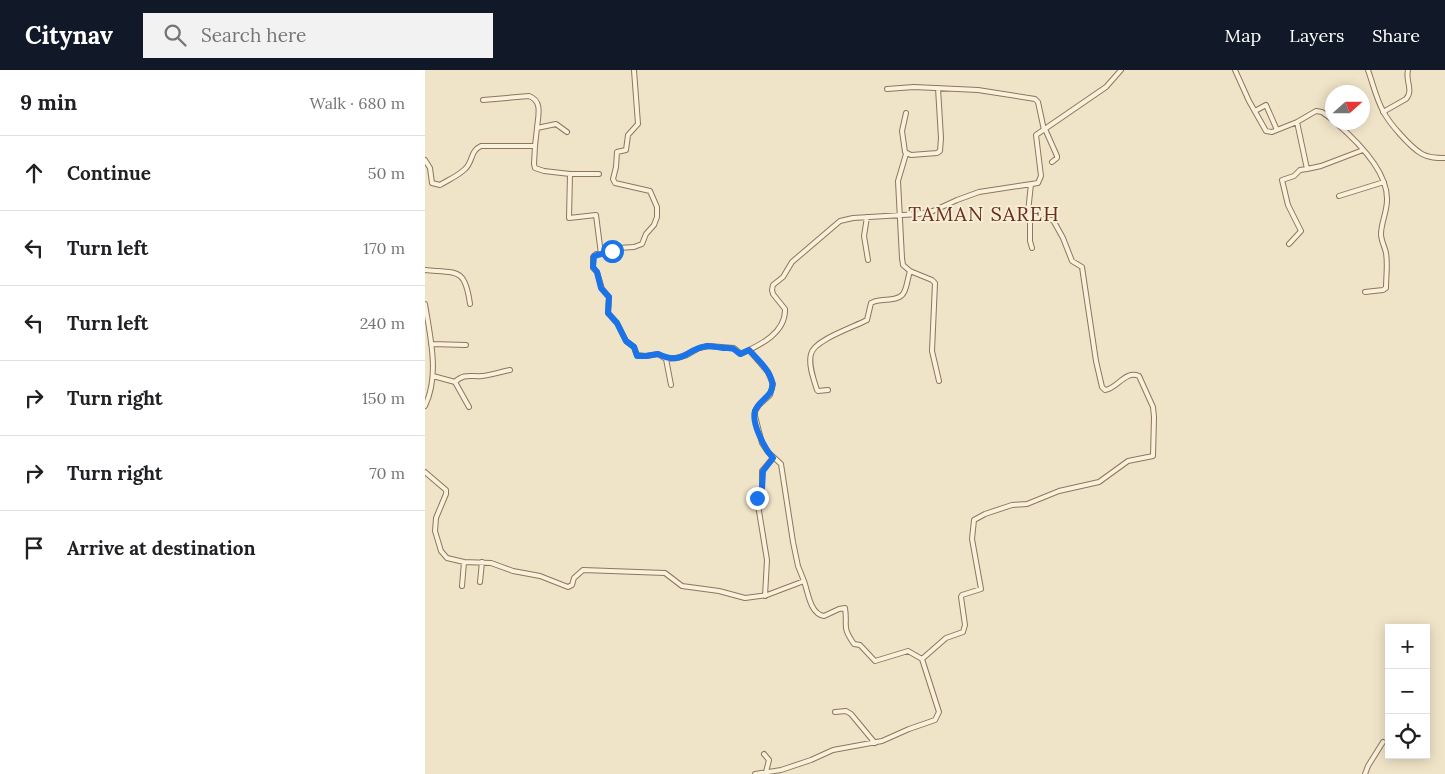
<!DOCTYPE html>
<meta charset="utf-8">
<style>
body{margin:0;font-family:Lora,serif;background:#f2f2f2;color:#202124}
.controls{position:absolute;right:15px;bottom:15px;display:grid;overflow:hidden;border-radius:0px;box-shadow:0 2px 12px #0003}
.controls button{width:45px;height:45px;display:grid;place-items:center;padding:0;border:0;border-bottom:1px solid #e0e0e0;background:#fff;color:#202124;font:25px sans-serif}
.compass{position:absolute;left:900px;top:15px;width:45px;height:45px;border-radius:50%;background:#fff;box-shadow:0 2px 12px #0003;rotate:69deg}
.stop{position:absolute;width:15px;height:15px;margin:-11px;border:4px solid #1a73e8;border-radius:50%;background:#fff}
.stop.end{background:#1a73e8;border-color:#fff;box-shadow:0 1px 5px #0008}
.list{margin:0;padding:0;list-style:none}
h2{display:flex;justify-content:space-between;align-items:center;height:65px;margin:0;padding:0 20px;font-size:21px}
h2 small{font-size:16px;font-weight:400;color:#757577}
.list li{display:grid;grid-template-columns:32px 1fr auto;gap:15px;align-items:center;box-sizing:border-box;height:75px;padding:0 20px;border-top:1px solid #e0e0e0}
.list b{display:block;font-size:19px;white-space:nowrap}
.list em{font-size:16px;font-style:normal;color:#757577}
.icon{flex:none;width:28px;height:28px;fill:none;stroke:currentColor;stroke-width:2;stroke-linecap:round;stroke-linejoin:round}
.map{position:relative;flex:none;width:1020px;height:704px;overflow:hidden}
header{display:flex;align-items:center;gap:30px;box-sizing:border-box;height:70px;padding:0 25px;background:#111827;color:#fff}
header strong{font-size:24px}
nav{display:flex;gap:28px;margin-inline-start:auto;font-size:18px}
.search{width:350px;height:45px;background:#f2f2f2;display:flex;align-items:center;gap:12px;box-sizing:border-box;padding:0 18px;border-radius:0px;color:#757577;font-size:19px}
main{display:flex}
aside{flex:1;background:#fff}
.map>svg:first-child{display:block}
</style>
<header>
<strong>Citynav</strong>
<div class="search"><svg class="icon" aria-label="search" viewBox="0 0 24 24"><circle cx="10" cy="10" r="6"/><path d="M15 15l6 6"/></svg>Search here</div>
<nav><a>Map</a><a>Layers</a><a>Share</a></nav>
</header>
<main>
<aside>
<h2>9 min<small>Walk · 680 m</small></h2>
<ul class="list">
<li><svg class="icon" aria-label="ahead" viewBox="0 0 24 24"><path d="M12 20V5M6 11l6-6 6 6"/></svg><div><b>Continue</b></div><em>50 m</em></li>
<li><svg class="icon" aria-label="left" viewBox="0 0 24 24"><path d="M17 20v-9H6M10 6l-5 5 5 5"/></svg><div><b>Turn left</b></div><em>170 m</em></li>
<li><svg class="icon" aria-label="left" viewBox="0 0 24 24"><path d="M17 20v-9H6M10 6l-5 5 5 5"/></svg><div><b>Turn left</b></div><em>240 m</em></li>
<li><svg class="icon" aria-label="right" viewBox="0 0 24 24"><path d="M7 20v-9h11M14 6l5 5-5 5"/></svg><div><b>Turn right</b></div><em>150 m</em></li>
<li><svg class="icon" aria-label="right" viewBox="0 0 24 24"><path d="M7 20v-9h11M14 6l5 5-5 5"/></svg><div><b>Turn right</b></div><em>70 m</em></li>
<li><svg class="icon" aria-label="arrive" viewBox="0 0 24 24"><path d="M6 21V4h12l-3 4 3 4H6"/></svg><div><b>Arrive at destination</b></div></li>
</ul>
</aside>
<div class="map">
<svg width="1020" height="704" viewBox="0 0 1020 704">
<rect width="100%" height="100%" fill="#f0e4c8"/>
<g fill="none" stroke-linecap="round" stroke-linejoin="round">
<g stroke="#8d765c" stroke-width="6">
<path id="street" d="M209 0 213 54 203 65 201 80 192 82 191 97 188 109 190 113 225 121 232 137V147L229 155 221 164 217 174 209 177 193 178 184 183 171 184 168 187V198L172 202 177 219 184 227 183 243 192 253 201 271 209 277 212 285 221 286 233 284 241 289 251 288 262 285 274 278 284 276 309 278 316 284C335 275 361 263 360 239L348 224 347 220 348 215 358 207 367 192 415 151 428 148 494 144 508 141 532 130 554 122 613 113 616 106 611 65 681 17 696 0
M810 0 824 31 841 61 847 62 872 52 882 99 875 100 869 106 857 110 863 135 876 161 864 174
M943 0C948 14 951 28 958 41 964 53 985 77 997 84 1004 88 1012 88 1020 88
M462 19 489 17 553 20 610 29 613 32 619 60
M58 30 104 26C118 31 113 46 112 58
M830 41 841 35 852 60
M958 42 981 29C989 20 980 11 983 0
M481 43 477 61 480 82 486 85 512 83 515 81 516 68 513 18
M872 52 891 41 897 42 908 50
M910 52C931 70 963 101 962 130 962 142 956 153 956 164 956 171 960 177 961 183 963 195 961 206 961 218L958 220 940 222
M620 59 632 86V88L627 92
M110 76 112 58 131 54 142 62
M0 90 5 98 7 113 15 115C23 110 33 106 40 99 48 92 45 81 56 76H110L109 94 110 98 119 101 145 104 144 148 171 145 176 184
M882 99 896 96 938 80
M145 104H174
M914 126 959 112
M442 147 439 166 443 190
M605 148V171L607 178
M0 200C33 203 40 198 45 234
M485 201 507 210 510 213 507 281 514 311
M0 234C5 266 15 305 0 336
M6 274 41 275
M324 280 343 302 348 314 345 325 334 335 330 341V346L337 373 343 382 356 394 368 472 373 496 379 511
M241 289 246 315
M8 306 30 312 44 337
M30 312C39 303 46 307 57 306 66 305 75 302 85 300
M403 320 393 321 392 320C389 310 383 295 386 284 389 270 429 257 442 250L446 233C451 230 453 231 458 230 484 229 479 221 485 201L478 195 477 188 473 111 481 84
M0 402 21 420V424L11 448 10 461 16 481 22 488 39 492 66 493 88 501 115 506 143 517 147 515 149 508 158 500 240 503 257 516 294 521 320 528 342 525 379 511C383 522 385 544 399 546L414 539 420 538C423 557 416 555 429 574L435 575 450 591 483 581 497 589
M55 512 57 492
M37 516 39 492
M340 526 342 490 332 429 337 419V401L348 388
M410 642 421 641 426 644 450 673
M339 684 344 690 341 702
M330 704 356 700 386 690 408 680 457 671 484 659 510 650 514 642 497 589 521 568 538 562 540 555 536 527 537 525 556 519 547 469 549 450 560 444 587 435 602 434 634 421 674 412 703 391 728 386 729 347 728 337 714 306C700 300 692 319 680 320L677 317 671 291 657 197 647 191 638 168 628 150 605 148 603 142 606 114
M940 704 943 696 958 672"/>
</g>
<use href="#street" stroke="#faf1dc" stroke-width="4"/>
</g>
<g fill="none" stroke-linecap="round" stroke-linejoin="round">
<path stroke="#1a73e8" stroke-width="6" d="M187 181 169 186 168 197 172 202 176 218 184 227 183 243 192 253 201 271 209 277 212 286H221L233 284C259 296 260 279 282 276 287 276 292 277 298 278 308 278 307 277 315 284L324 280C332 289 345 300 347 312 350 326 334 329 330 341 326 353 340 379 348 388L338 401 337 419 332 428"/>
</g>
<g text-anchor="middle" dominant-baseline="central" stroke-width="4" stroke-linejoin="round" paint-order="stroke">
<g font-size="20" letter-spacing="1" fill="#6b2e1e" stroke="#f7eed8">
<text x="559" y="143">TAMAN SAREH</text>
</g>
</g>
</svg>
<div class="controls">
<button>+</button>
<button>−</button>
<button><svg class="icon" aria-label="locate" viewBox="0 0 24 24"><circle cx="12" cy="12" r="6"/><path d="M12 2v4M12 18v4M2 12h4M18 12h4"/></svg></button>
</div>
<svg class="compass" viewBox="-18 -18 36 36"><path d="M0-13l5 13h-10z" fill="#e53935"/><path d="M0 13l5-13h-10z" fill="#757577"/></svg>
<div class="stop" style="left:187px;top:181px"></div>
<div class="stop end" style="left:332px;top:428px"></div>
</div>
</main>
